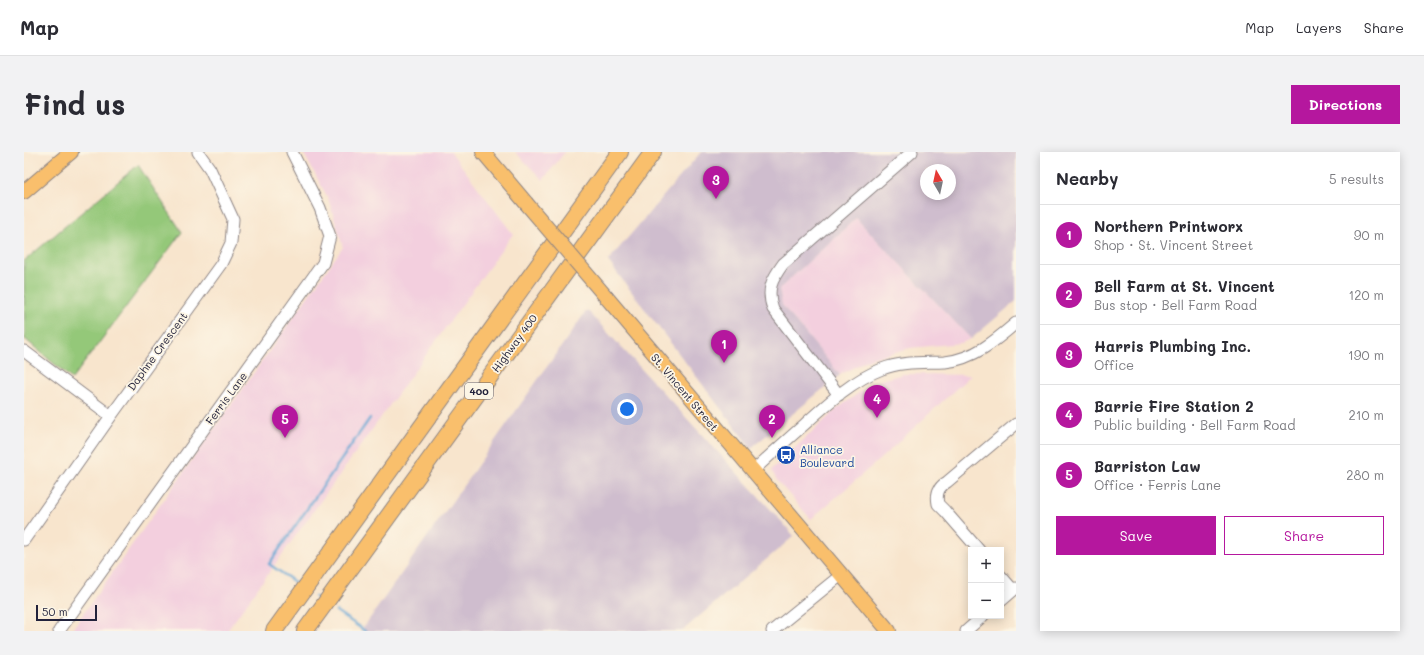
<!DOCTYPE html>
<meta charset="utf-8">
<style>
body{margin:0;font-family:Mali,sans-serif;background:#f2f2f3;color:#2b2b33}
.controls{position:absolute;right:12px;bottom:12px;display:grid;overflow:hidden;border-radius:0px;box-shadow:0 2px 10px #0003}
.controls button{width:36px;height:36px;display:grid;place-items:center;padding:0;border:0;border-bottom:1px solid #e1e1e2;background:#fff;color:#2b2b33;font:20px sans-serif}
.compass{position:absolute;left:896px;top:12px;width:36px;height:36px;border-radius:50%;background:#fff;box-shadow:0 2px 10px #0003;rotate:351deg}
.scale{position:absolute;left:12px;bottom:10px;width:61px;box-sizing:border-box;padding-left:4px;border:2px solid #22223b;border-top:0;font-size:11px;line-height:14px;white-space:nowrap;color:#22223b;-webkit-text-stroke:3px #fcf5e5;paint-order:stroke}
.you{position:absolute;left:603px;top:257px;width:14px;height:14px;margin:-10px;border:3px solid #fff;border-radius:50%;background:#1a73e8;box-shadow:0 0 0 6px #1a73e833}
.badge{display:grid;place-items:center;width:26px;height:26px;border-radius:50%;background:#b5179e;color:#fff;font-size:13px;font-weight:700}
.pin{position:absolute;translate:-50% -33px;filter:drop-shadow(0 1px 2px #0008)}
.pin::after{content:'';position:absolute;top:21px;width:14px;height:12px;background:inherit;clip-path:polygon(0 0,100% 0,50% 100%)}
.list{margin:0;padding:0;list-style:none}
h2{display:flex;justify-content:space-between;align-items:center;height:52px;margin:0;padding:0 16px;font-size:17px}
h2 small{font-size:13px;font-weight:400;color:#7c7c81}
.list li{display:grid;grid-template-columns:26px 1fr auto;gap:12px;align-items:center;box-sizing:border-box;height:60px;padding:0 16px;border-top:1px solid #e1e1e2}
.list b{display:block;font-size:15px;white-space:nowrap}
.list p{margin:0;font-size:13px;white-space:nowrap;color:#7c7c81}
.list em{font-size:13px;font-style:normal;color:#7c7c81}
.actions{display:flex;gap:8px;padding:12px 16px}
.actions a{flex:1;padding:9px 0;border:1px solid #b5179e;border-radius:0px;text-align:center;font-size:14px;color:#b5179e}
.actions .main{background:#b5179e;color:#fff}
.map{position:relative;flex:none;width:992px;height:479px;overflow:hidden;border-radius:0px}
header{display:flex;align-items:center;gap:24px;box-sizing:border-box;height:56px;padding:0 20px;background:#fff;border-bottom:1px solid #e1e1e2}
header strong{font-size:19px}
nav{display:flex;gap:22px;margin-inline-start:auto;font-size:14px}
.intro{display:flex;align-items:center;justify-content:space-between;box-sizing:border-box;height:96px;padding:0 24px}
h1{margin:0;font-size:28px}
.button{padding:10px 18px;border-radius:0px;background:#b5179e;color:#fff;font-size:14px;font-weight:700}
main{display:flex;gap:24px;padding:0 24px}
aside{flex:1;background:#fff;border-radius:0px;box-shadow:0 2px 10px #0003}
.map>svg:first-child{display:block}
</style>
<header>
<strong>Map</strong>
<nav><a>Map</a><a>Layers</a><a>Share</a></nav>
</header>
<div class="intro"><h1>Find us</h1><a class="button">Directions</a></div>
<main>
<div class="map">
<svg width="992" height="479" viewBox="0 0 992 479">
<rect width="100%" height="100%" fill="#fcf5e5"/>
<filter id="ink" filterUnits="userSpaceOnUse"><feTurbulence type="fractalNoise" baseFrequency=".025" numOctaves="2"/><feDisplacementMap in="SourceGraphic" scale="8" xChannelSelector="R" yChannelSelector="G"/><feConvolveMatrix kernelMatrix="1 2 1 2 8 2 1 2 1" color-interpolation-filters="sRGB"/></filter>
<filter id="wash" filterUnits="userSpaceOnUse"><feTurbulence type="fractalNoise" baseFrequency=".012" numOctaves="4" result="noise"/><feDisplacementMap in="SourceGraphic" scale="16" xChannelSelector="R" yChannelSelector="G"/><feGaussianBlur stdDeviation="0.9" result="paint"/><feColorMatrix in="noise" values="0 0 0 0 0 0 0 0 0 0 0 0 0 0 0 0 0 1.4 0 .05"/><feComposite in="paint" operator="in"/></filter>
<g filter="url(#wash)">
<rect width="100%" height="100%" fill="#f8e5cd"/>
<path fill="#f3cfde" d="M279 0H427L489 82 203 479H47L319 95 304 46Z
M491 0H541L519 28Z
M832 66 947 187 937 191 886 196 845 207 816 223 758 153 755 137Z
M879 222 947 223 856 307 787 367 754 330 747 318 814 256 850 230Z"/>
<path fill="#cfbdce" fill-rule="evenodd" d="M677 0H992V149L947 187 832 66 755 137 758 153 816 223 727 296 584 109ZM902 18H926V42H902Z
M563 158 759 371 770 384 658 479H337Z"/>
<path fill="#94c879" stroke="#5b755a" d="M114 13 158 80 48 227 1 187 0 109Z"/>
<g fill="none" stroke-linecap="round" stroke-linejoin="round">
<path stroke="#5ea3d3" stroke-width="2.5" d="M272 431 245 412 346 266
M291 445 293 446
M312 459 341 479"/>
</g>
</g>
<g filter="url(#ink)">
<g fill="none" stroke-linecap="round" stroke-linejoin="round">
<g stroke="#8d8484" stroke-width="13">
<path id="minor" d="M0 199 87 264
M815 243 749 157C742 138 748 127 759 112L888 0
M729 319C746 303 764 287 781 272 804 251 829 228 858 217 878 209 900 211 921 210 950 207 971 189 992 171
M0 388 87 264 197 112 207 91 209 67 186 17 174 0
M955 398 921 359 914 352C912 342 914 335 923 330L992 272
M977 424 989 438
M977 449 992 436
M35 479 299 111 306 84 296 56 268 0
M748 479 817 423
M942 479 959 464"/>
</g>
<g stroke="#8d8484" stroke-width="16">
<path id="major" d="M459 0 502 51
M0 40 47 0
M583 146 865 479"/>
</g>
<g stroke="#8d8484" stroke-width="18">
<path id="highway" d="M250 479 596 0
M281 479 629 0"/>
</g>
<use href="#minor" stroke="#fff" stroke-width="11"/>
<use href="#major" stroke="#f9bf6c" stroke-width="14"/>
<use href="#highway" stroke="#f9bf6c" stroke-width="16"/>
<g stroke="#8d8484" stroke-width="16" stroke-linecap="butt">
<path id="major-bridge" d="M502 51 583 146"/>
</g>
<use href="#major-bridge" stroke="#f9bf6c" stroke-width="14"/>
</g>
</g>
<defs>
<g id="bus-disc" transform="scale(1)"><circle r="9.5" fill="#1a4fb4" stroke="#fcf5e5"/><path d="M-5-6H5V4H4V6H2V4H-2V6H-4V4H-5ZM-3.5-4V0h7V-4ZM-3.5 1.2v1.5H-2V1.2ZM2 1.2v1.5H3.5V1.2Z" fill="#fff"/></g>
</defs>
<g fill-rule="evenodd">
<use href="#bus-disc" x="762" y="303"/>
</g>
<g text-anchor="middle" dominant-baseline="central" stroke-width="3.5" stroke-linejoin="round" paint-order="stroke">
<rect fill="#fcf5e5" stroke="#63616e" stroke-width="1" x="441" y="231" width="28" height="16" rx="3"/>
<g font-size="10" font-weight="bold" fill="#22223b">
<text x="455" y="239">400</text>
</g>
<g font-size="11" fill="#22223b" stroke="#fcf5e5">
<text transform="translate(490 191) rotate(-54)">Highway 400</text>
<text transform="translate(133 199) rotate(-54)">Daphne Crescent</text>
<text transform="translate(661 240) rotate(50)">St. Vincent Street</text>
<text transform="translate(202 246) rotate(-54)">Ferris Lane</text>
</g>
<g font-size="11" fill="#164399" stroke="#fcf5e5" text-anchor="start">
<text x="776" y="297">Alliance<tspan x="776" dy="13">Boulevard</tspan></text>
</g>
</g>
</svg>
<div class="controls">
<button>+</button>
<button>−</button>
</div>
<svg class="compass" viewBox="-18 -18 36 36"><path d="M0-13l5 13h-10z" fill="#e53935"/><path d="M0 13l5-13h-10z" fill="#7c7c81"/></svg>
<div class="scale">50 m</div>
<div class="you"></div>
<div class="pin badge" style="left:700px;top:211px">1</div>
<div class="pin badge" style="left:748px;top:286px">2</div>
<div class="pin badge" style="left:692px;top:47px">3</div>
<div class="pin badge" style="left:853px;top:266px">4</div>
<div class="pin badge" style="left:261px;top:286px">5</div>
</div>
<aside>
<h2>Nearby<small>5 results</small></h2>
<ul class="list">
<li><span class="badge">1</span><div><b>Northern Printworx</b><p>Shop · St. Vincent Street</p></div><em>90 m</em></li>
<li><span class="badge">2</span><div><b>Bell Farm at St. Vincent</b><p>Bus stop · Bell Farm Road</p></div><em>120 m</em></li>
<li><span class="badge">3</span><div><b>Harris Plumbing Inc.</b><p>Office</p></div><em>190 m</em></li>
<li><span class="badge">4</span><div><b>Barrie Fire Station 2</b><p>Public building · Bell Farm Road</p></div><em>210 m</em></li>
<li><span class="badge">5</span><div><b>Barriston Law</b><p>Office · Ferris Lane</p></div><em>280 m</em></li>
</ul>
<div class="actions"><a class="main">Save</a><a>Share</a></div>
</aside>
</main>
